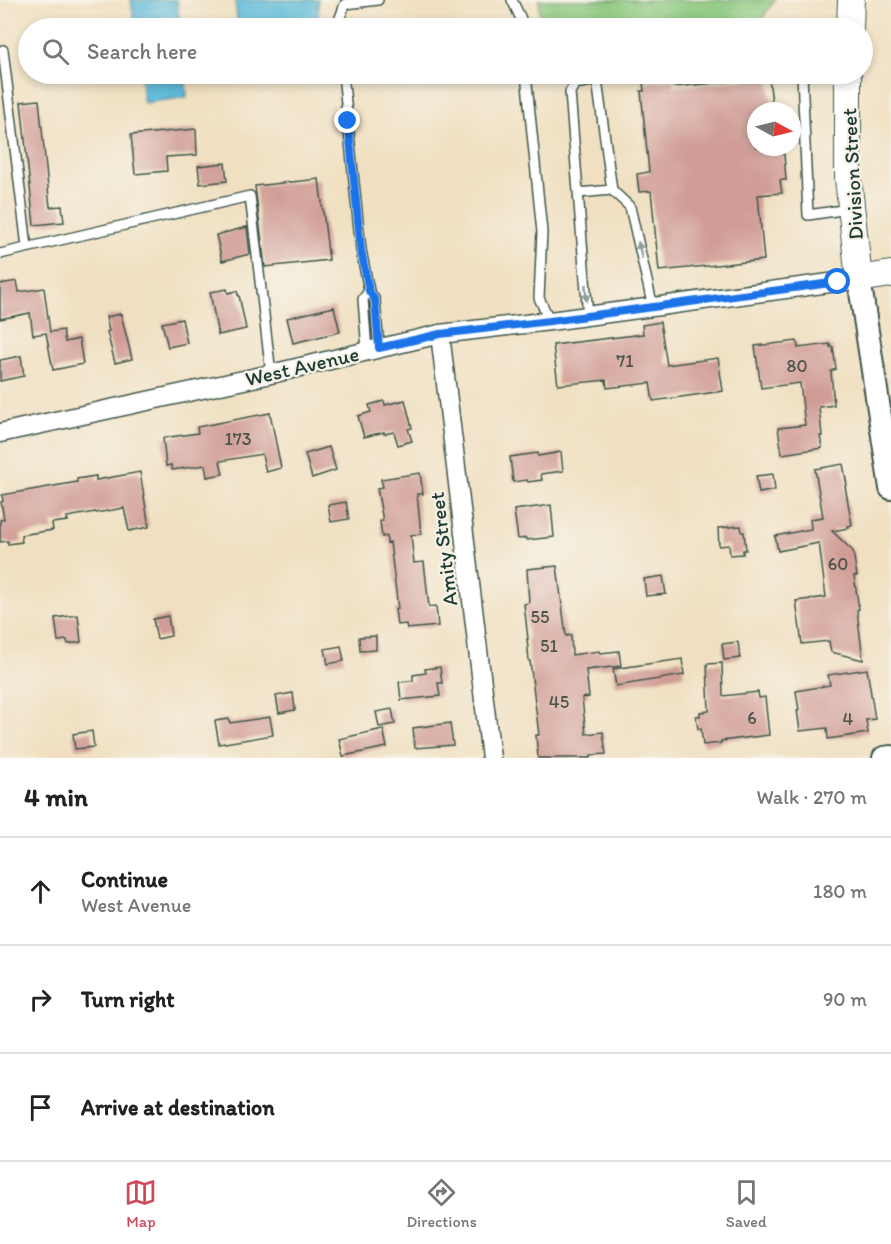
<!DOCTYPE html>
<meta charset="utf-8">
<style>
body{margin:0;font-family:Itim,sans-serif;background:#f2f2f2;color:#222}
.compass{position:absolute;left:747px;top:102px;width:54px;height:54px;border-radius:50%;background:#fff;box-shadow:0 3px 9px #0003;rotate:97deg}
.stop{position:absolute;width:18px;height:18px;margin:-14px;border:4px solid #1a73e8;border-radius:50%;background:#fff}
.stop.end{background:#1a73e8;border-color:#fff;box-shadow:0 2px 6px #0008}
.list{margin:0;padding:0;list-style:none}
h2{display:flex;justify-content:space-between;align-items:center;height:78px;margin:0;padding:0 24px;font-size:26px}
h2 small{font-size:20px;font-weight:400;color:#767676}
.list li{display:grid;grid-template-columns:39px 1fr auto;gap:18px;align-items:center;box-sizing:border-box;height:108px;padding:0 24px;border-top:2px solid #e0e0e0}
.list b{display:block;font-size:22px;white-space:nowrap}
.list p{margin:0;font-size:20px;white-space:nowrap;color:#767676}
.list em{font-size:20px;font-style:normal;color:#767676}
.icon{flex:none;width:33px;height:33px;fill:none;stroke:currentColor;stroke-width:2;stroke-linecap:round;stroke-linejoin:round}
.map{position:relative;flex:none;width:891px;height:758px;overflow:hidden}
.search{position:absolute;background:#fff;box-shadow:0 3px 9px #0003;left:18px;right:18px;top:18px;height:66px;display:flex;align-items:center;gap:15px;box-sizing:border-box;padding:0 21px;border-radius:33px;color:#767676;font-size:22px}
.sheet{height:402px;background:#fff}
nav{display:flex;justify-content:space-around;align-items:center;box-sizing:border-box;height:84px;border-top:2px solid #e0e0e0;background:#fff;font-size:16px;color:#767676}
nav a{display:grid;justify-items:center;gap:3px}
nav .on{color:#d1495b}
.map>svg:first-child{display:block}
</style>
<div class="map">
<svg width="891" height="758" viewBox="0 0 891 758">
<rect width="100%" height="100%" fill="#f7f3e8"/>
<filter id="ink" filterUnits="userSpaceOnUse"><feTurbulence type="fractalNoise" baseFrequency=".0167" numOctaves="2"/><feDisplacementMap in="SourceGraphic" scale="12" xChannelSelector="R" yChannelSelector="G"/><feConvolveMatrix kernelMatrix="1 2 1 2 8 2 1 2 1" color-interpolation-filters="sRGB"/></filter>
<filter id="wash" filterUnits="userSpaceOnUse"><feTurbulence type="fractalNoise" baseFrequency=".008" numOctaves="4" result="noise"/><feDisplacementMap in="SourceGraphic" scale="24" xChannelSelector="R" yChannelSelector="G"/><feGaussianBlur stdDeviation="1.35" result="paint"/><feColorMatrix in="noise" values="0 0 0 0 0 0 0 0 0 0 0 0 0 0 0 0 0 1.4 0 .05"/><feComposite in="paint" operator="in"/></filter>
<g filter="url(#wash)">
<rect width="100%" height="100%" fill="#f0e0c1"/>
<path fill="#8bc87e" stroke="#558259" stroke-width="1.5" d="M539 0H775L755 28H541Z"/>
<path fill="#5bbad9" stroke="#3d7c86" stroke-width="1.5" d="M131 0H177L180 28H135Z
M235 0H318L319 28H238Z
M140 74H185L187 97 144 103Z"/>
<g id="blocks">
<path fill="#d09c95" d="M769 78 773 111H756V147H776L777 154H784L786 180H780L782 193 758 195 764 260 659 271 651 191 639 192 637 174 649 172 641 91H644L643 83 673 80 674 87Z
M39 100 50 207 62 206 64 222 34 225 21 102Z
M196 129 197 155 166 157 167 171 135 174 131 135Z
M225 163 227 181 200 184 198 166Z
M319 179 329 260 265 267 255 186Z
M247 227 250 254 222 261 216 235Z
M17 281 19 292 44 288 50 332 63 330 65 342 79 339 83 364 53 370 46 333 33 335 30 313 0 319V284Z
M227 289 228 293 237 291 238 295H239L246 329 218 335 210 292Z
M334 307 340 332 293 343 287 318Z
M121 314 132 359 115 363 107 332 109 331 106 317Z
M182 319 187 343 168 347 162 323Z
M660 322 667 365 718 358 723 391 653 401 650 383 607 388 606 380 558 385 553 345 643 334 642 325Z
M797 341 798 348 830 344V347H833L836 369 831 371 834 405 819 407 822 436H820L822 448 782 454 778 428 805 425 800 383 761 388 755 346Z
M21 356 24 376 0 381V360Z
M405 400 412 428 408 429 412 441 398 445 394 432 384 434V432L364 437 358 416 371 412 369 405 384 401 385 405Z
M270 413 281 468 266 472 262 454 220 461 223 474 207 477 205 465 172 470 171 465 166 466 163 438 198 433 197 427Z
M329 447 336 470 312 478 305 454Z
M561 452 563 471 541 474 542 480 528 482 527 480 513 482 510 457 538 453V456Z
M843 464 847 485 845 486 852 525 848 526 849 528 832 531 853 551 857 576H854L859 609 857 610 863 660 831 652 829 641 802 644 796 601 826 597 819 543 778 551 775 536 811 529 810 519 823 517 815 469Z
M140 472 149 527 129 531 124 508 96 513 95 512 67 517 68 521 52 523 53 530 21 535 22 542 8 544V541L0 542V520L4 519 1 502 3 501 2 495 77 482V479L96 476V480Z
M420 473 423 494H417L421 534 411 535 414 563 424 562 429 607 436 606 438 626 407 629 406 624 397 625 395 609H398L390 542 387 543V536L382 537 380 521H383L377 488 383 487 381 479Z
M773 474 775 490 759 493 756 476Z
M346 502 349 519 331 522 328 505Z
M551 505 554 537 527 540 526 538 518 539 514 510Z
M741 526 742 532H744L746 550H743V554L730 555 729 545 719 546 718 528Z
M557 566 566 636 571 635 572 655 599 651 600 653 619 651 621 666 586 670 589 697 582 698 586 734 603 732 606 754 591 755V758H538L536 735H539L530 661H529L527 639H528L524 604 529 603 527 569Z
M663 576 666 594 646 596 644 579Z
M78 615 81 642 68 644 67 640 58 641 55 618Z
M168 616 171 636 157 639 153 619Z
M376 636V650L360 651 359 637Z
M738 642 740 658 724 660 722 644Z
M341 646 344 661 328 664 325 649Z
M682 659 684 675 616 686 613 669Z
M722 663 723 696 758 692 759 698 765 697 769 735 721 741V743L703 745 701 729H698L696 716H700V712L709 711 707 664Z
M440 667 442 683H438L440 696 401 700 399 682 413 681V675L426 673 425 669Z
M867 669 875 719 866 720 868 733 828 739 827 728 800 731 797 710H799L796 691 830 685 828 675Z
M293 693 295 710 279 713 276 696Z
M392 709 395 724 379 727 376 712Z
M270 717 273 735 219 744 215 721 229 719 230 723Z
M450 723 453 745 415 748 413 728Z
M383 729 387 747 343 756 339 739Z
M92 731 94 747 75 749 73 734Z"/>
</g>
</g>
<g filter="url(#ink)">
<use href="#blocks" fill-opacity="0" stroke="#3e5549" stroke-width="1.5"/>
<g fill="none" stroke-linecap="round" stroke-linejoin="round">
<g stroke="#3e5549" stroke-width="12">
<path id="service" d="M512 0 521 19 522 28
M339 28 338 23 345 4 378 0
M3 50 27 247
M343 74 361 250 369 291 375 300 379 348
M526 74 542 232 539 298 550 321
M643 74 614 76 597 80 612 190 630 207 653 307
M802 74 808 215 849 209
M578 193 612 190
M0 254 250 196 271 374
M588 316 570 92 575 84 597 80
M367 351 363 299 369 291"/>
</g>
<g stroke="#3e5549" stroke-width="21">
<path id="minor" d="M440 334 491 758
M0 433 271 374 440 334 550 321 859 279"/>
</g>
<g stroke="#3e5549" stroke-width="26">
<path id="tertiary" d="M859 279 891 488
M884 758 891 757"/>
</g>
<g stroke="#3e5549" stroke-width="28">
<path id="secondary" d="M850 28 851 0
M848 74V178L859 279 891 274"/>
</g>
<use href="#service" stroke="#fff" stroke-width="9"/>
<use href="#minor" stroke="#fff" stroke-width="18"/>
<use href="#tertiary" stroke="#fff" stroke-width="22"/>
<use href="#secondary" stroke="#fff" stroke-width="26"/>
</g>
<defs><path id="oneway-solid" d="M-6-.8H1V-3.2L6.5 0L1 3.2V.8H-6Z" transform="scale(1.5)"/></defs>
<g fill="#8f9e9a">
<use href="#oneway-solid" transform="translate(640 250) rotate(-103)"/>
<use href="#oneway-solid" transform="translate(586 293) rotate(86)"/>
</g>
</g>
<g fill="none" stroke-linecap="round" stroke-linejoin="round" filter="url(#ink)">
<path stroke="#1a73e8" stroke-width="8" d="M348 121 361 250 369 291 375 300 379 348 440 334 550 321 838 282"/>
</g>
<g text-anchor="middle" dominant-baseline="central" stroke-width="4.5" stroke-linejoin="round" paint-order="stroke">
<g font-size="18" fill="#4b554c">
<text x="625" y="361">71</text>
<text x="797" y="366">80</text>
<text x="238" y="439">173</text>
<text x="838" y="564">60</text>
<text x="540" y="617">55</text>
<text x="549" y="646">51</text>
<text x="559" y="702">45</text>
<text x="752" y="718">6</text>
<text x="848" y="719">4</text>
</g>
<g font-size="21" fill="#1f3d34" stroke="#f7f3e8">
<text transform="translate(852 174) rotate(-93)">Division Street</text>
<text transform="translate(302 366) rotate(-13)">West Avenue</text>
<text transform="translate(443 549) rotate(-97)">Amity Street</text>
</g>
</g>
</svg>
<svg class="compass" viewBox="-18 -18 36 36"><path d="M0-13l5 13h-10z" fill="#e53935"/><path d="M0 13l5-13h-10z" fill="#767676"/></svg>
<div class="stop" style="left:838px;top:282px"></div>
<div class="stop end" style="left:348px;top:121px"></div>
<div class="search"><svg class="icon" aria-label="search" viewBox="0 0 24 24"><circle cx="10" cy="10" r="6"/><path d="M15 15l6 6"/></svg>Search here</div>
</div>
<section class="sheet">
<h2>4 min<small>Walk · 270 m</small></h2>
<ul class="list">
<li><svg class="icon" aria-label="ahead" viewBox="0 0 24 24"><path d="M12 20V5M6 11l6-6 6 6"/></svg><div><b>Continue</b><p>West Avenue</p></div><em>180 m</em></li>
<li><svg class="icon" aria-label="right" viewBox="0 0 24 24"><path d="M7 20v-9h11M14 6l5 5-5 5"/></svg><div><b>Turn right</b></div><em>90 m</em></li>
<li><svg class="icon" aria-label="arrive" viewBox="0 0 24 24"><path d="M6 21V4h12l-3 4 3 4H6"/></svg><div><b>Arrive at destination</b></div></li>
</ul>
</section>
<nav>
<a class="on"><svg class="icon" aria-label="map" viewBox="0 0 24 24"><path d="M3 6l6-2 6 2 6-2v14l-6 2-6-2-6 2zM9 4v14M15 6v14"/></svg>Map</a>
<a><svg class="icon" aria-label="directions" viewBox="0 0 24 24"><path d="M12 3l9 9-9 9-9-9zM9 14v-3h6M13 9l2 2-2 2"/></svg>Directions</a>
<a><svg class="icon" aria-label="saved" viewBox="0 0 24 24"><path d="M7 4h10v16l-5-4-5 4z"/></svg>Saved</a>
</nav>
